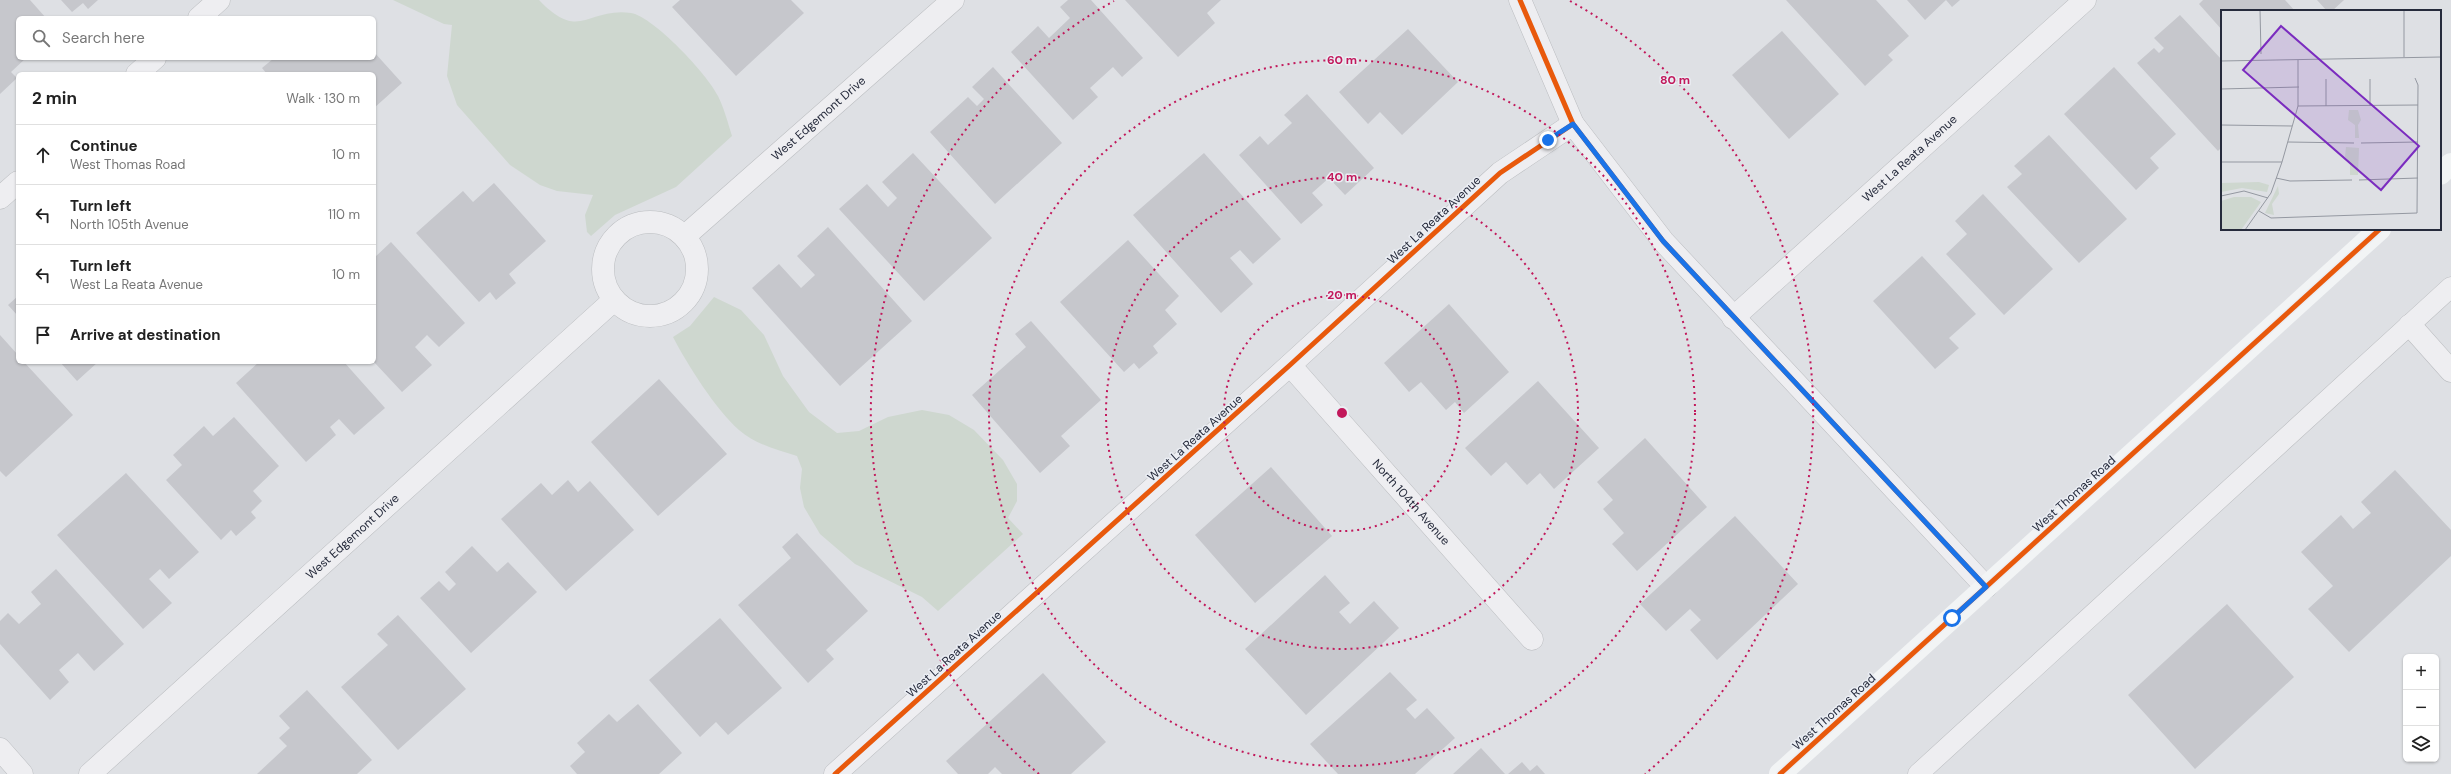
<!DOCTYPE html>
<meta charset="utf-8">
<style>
body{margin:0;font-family:"DM Sans",sans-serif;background:#f2f2f2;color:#222}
.controls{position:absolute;right:12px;bottom:12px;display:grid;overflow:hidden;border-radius:6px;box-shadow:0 1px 3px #0004}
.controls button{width:36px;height:36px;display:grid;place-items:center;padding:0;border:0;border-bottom:1px solid #e0e0e0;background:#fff;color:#222;font:20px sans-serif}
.stop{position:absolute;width:12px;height:12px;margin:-9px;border:3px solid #1a73e8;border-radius:50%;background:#fff}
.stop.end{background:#1a73e8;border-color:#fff;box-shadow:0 1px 4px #0008}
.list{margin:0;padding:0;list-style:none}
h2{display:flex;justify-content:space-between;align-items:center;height:52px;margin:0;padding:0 16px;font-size:17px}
h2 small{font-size:13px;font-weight:400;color:#767676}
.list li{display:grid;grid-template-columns:26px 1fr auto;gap:12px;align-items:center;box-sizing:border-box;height:60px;padding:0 16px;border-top:1px solid #e0e0e0}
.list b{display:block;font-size:15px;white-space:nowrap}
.list p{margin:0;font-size:13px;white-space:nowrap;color:#767676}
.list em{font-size:13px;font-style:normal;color:#767676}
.icon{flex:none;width:22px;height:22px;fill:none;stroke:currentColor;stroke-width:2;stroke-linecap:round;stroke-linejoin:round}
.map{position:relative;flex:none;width:2451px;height:774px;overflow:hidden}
.search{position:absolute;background:#fff;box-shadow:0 1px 3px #0004;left:16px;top:16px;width:360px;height:44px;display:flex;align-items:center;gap:10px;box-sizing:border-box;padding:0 14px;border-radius:6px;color:#767676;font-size:15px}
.panel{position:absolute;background:#fff;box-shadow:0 1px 3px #0004;left:16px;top:72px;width:360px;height:292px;border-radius:6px}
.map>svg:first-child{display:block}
</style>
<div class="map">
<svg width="2451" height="774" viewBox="0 0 2451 774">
<rect width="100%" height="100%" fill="#dee0e4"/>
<path fill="#ced7cf" d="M393 0H539C580 43 587 7 631 13 654 17 708 75 718 96 724 108 728 123 732 136L676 187 615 215 591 236 587 232 585 215 593 195 557 191 540 185 510 165 457 105 447 76 452 25 444 24Z
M714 297 741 310 764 335 783 376 809 412 837 433 859 431 888 417 922 410 949 415 974 430 1003 460 1017 484V501L1008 518 1023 534 938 611 922 597 855 564 820 534 804 507 800 488 802 469 797 456C777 450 755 444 739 430 716 410 687 364 673 337L690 326Z"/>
<path fill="#c6c7cc" d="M0 0H30L46 18H18V58H26L11 72 17 78 0 94Z
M61 0H98L88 9 83 3 72 12Z
M680 0H791L804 13 736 76 672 7Z
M1068 0H1091L1143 58 1122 77 1113 67 1090 88 1098 97 1073 120 1011 52 1038 26 1049 38 1070 18 1060 7Z
M1125 0H1221L1207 13 1215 23 1178 57Z
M1786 0H1876L1909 36 1888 55 1893 60 1865 86Z
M1907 0H1960L1952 7 1946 0 1925 20Z
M2203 0H2285L2295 11H2222V30L2199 4Z
M2317 0H2344L2332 11H2327Z
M2180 15 2222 60V147L2218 151 2137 63 2154 48 2159 53 2164 48 2154 38Z
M1408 29 1458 82 1402 135 1380 112 1368 124 1339 92Z
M1782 31 1839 94 1789 139 1732 75Z
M374 52 402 83 374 108V74H267L262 68 274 58 317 60 374 58Z
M993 67 1062 143 995 204 930 132 968 97 977 106 984 99 972 87Z
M2114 67 2176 134 2150 158 2159 168 2136 190 2064 114Z
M1307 94 1374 168 1345 195 1329 178 1312 193 1323 205 1301 224 1239 155 1260 136 1268 145 1292 123 1284 115Z
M2049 135 2127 219 2079 263 2007 187 2022 174 2014 166Z
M913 153 992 238 924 301 839 209 867 184 888 207 897 198 882 182Z
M1204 153 1281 239 1253 264 1240 250 1230 258 1253 284 1221 313 1133 215Z
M494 183 546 241 509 274 516 283 496 300 490 292 479 302 416 233 463 191 473 202Z
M1983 194 2053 269 2004 315 1946 254 1967 234 1955 221Z
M828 227 912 321 840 386 752 288 779 264 801 288 815 275 797 256Z
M1128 240 1179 296 1165 310 1177 324 1153 346 1158 353 1139 369 1134 363 1124 372 1060 302Z
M391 242 465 323 439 347 427 335 415 347 432 365 402 392 374 362V258Z
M1922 256 1976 314 1949 338 1959 348 1935 369 1873 301Z
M18 296V316L8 305Z
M1449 304 1509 372 1464 413 1455 402 1446 410 1421 382 1409 392 1384 363Z
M1031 321 1101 400 1061 436 1070 446 1040 473 972 395 1026 347 1015 334Z
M0 335 18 355V362H24L73 415 6 477 0 471Z
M60 362H98L77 381Z
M259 362H344L385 408 354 435 339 419 330 427 336 435 306 462 236 383Z
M659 379 727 454 658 516 591 442Z
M1538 381 1599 448 1554 489 1540 473 1527 485 1506 462 1491 476 1465 448Z
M234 417 279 466 253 491 262 501 251 512 256 518 236 536 231 530 221 540 166 480 182 465 173 455 204 426 213 436Z
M1645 438 1707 507 1637 571 1612 544 1624 533 1603 509 1613 500 1597 482Z
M1271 467 1332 536 1255 603 1195 535Z
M2395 470 2451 530V556L2349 652 2308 609 2333 586 2301 552 2341 515 2353 529 2371 513 2361 502Z
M126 473 199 552 169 579 160 569 149 579 172 603 143 629 57 535Z
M568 480 578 492 590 481 634 530 566 591 501 519 541 483 552 495Z
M1735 516 1798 584 1717 660 1690 630 1701 620 1690 609 1666 631 1640 604Z
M797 533 868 611 826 650 834 659 808 683 738 605 791 558 782 547Z
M472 546 497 572 508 562 537 592 471 653 420 598 439 581 449 591 456 584 445 572Z
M56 569 124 644 94 671 78 653 59 670 69 682 50 700 0 644V621L8 613 19 624 41 604 31 592Z
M1325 575 1350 603 1339 612 1350 624 1374 601 1399 628 1306 715 1245 649Z
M2227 604 2294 677 2195 769 2128 695Z
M398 615 466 689 398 750 341 687 388 645 377 634Z
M720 618 782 688 728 735 716 722 700 737 649 680Z
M1390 672 1417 700 1406 709 1415 719 1427 708 1455 738 1415 774H1338L1310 744Z
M1043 673 1106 742 1071 774H1002L995 767 988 774H958L946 761Z
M307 690 372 760 357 774H257L287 746 279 738 290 728 279 716Z
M638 704 682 753 659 774H577L570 766 585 752 577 743 609 714 617 722Z
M1481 748 1505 774H1453Z
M1522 762 1530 771 1537 765 1545 774H1508Z"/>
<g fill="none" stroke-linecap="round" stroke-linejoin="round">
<g stroke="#bbbdc0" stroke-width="21">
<path id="lane" d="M1918 774 2451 287"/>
</g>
<g stroke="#bbbdc0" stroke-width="23">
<g id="street">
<path d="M1520 0 1573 124 1663 241 1986 587"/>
<path d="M199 18 219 0"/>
<path d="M137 74 155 58"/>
<path d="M0 198 18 182"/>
<circle cx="650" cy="269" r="47"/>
<path id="s1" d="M685 236 953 0"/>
<path id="s2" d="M1733 318 2085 0"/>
<path d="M2410 325 2451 371"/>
<path id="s3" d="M1290 365 1532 639"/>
<path d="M0 749 22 774"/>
<path id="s4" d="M90 774 614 300"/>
<path d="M835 774 1290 365 1500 173 1573 124"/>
</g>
</g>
<use href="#lane" stroke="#eeeef1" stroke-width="20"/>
<use href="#street" stroke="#eeeef1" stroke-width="22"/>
<path stroke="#f2f4f5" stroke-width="22" d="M2440 174 2451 164
M1780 774 2380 229"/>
<g stroke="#ebeef4" stroke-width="8">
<path id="cycleway" d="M1520 0 1573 124 1663 241 1986 587
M835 774 1290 365 1500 173 1573 124
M1780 774 2380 229"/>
</g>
<use href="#cycleway" stroke="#e8590c" stroke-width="5"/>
</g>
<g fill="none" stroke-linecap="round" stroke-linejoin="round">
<path stroke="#1a73e8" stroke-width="5" d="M1548 140 1573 124 1663 241 1986 587 1952 618"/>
</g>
<g fill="none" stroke="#c2185b" stroke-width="2" stroke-dasharray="2 4">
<circle cx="1342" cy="413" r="118"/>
<circle cx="1342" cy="413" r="236"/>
<circle cx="1342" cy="413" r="353"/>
<path d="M1039 774A471 471 0 0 1 1114 1M1570 1A471 471 0 0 1 1645 774"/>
</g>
<g text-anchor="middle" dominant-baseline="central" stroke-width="3" stroke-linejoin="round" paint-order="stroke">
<g font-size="12" fill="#262b3c" stroke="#ebeef4">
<text stroke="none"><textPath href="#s1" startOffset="178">West Edgemont Drive</textPath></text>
<text stroke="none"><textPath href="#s2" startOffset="238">West La Reata Avenue</textPath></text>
<text transform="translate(1434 220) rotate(-43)">West La Reata Avenue</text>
<text transform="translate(1195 438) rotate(-42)">West La Reata Avenue</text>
<text transform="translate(2074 494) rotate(-42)">West Thomas Road</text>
<text stroke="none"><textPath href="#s3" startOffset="183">North 104th Avenue</textPath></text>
<text stroke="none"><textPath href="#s4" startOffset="354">West Edgemont Drive</textPath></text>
<text transform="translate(954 654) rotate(-42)">West La Reata Avenue</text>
<text transform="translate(1834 712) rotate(-42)">West Thomas Road</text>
</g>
</g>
<g transform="translate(2221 10)">
<rect width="220" height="220" fill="#dee0e4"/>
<path d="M128 100H137L140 110 137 115 138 128H134V115L127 110ZM125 137 138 138 137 165H129V152L124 147ZM38 172 48 175 46 182 21 178 0 182V173ZM57 176 58 184 51 194 53 205 44 203ZM13 187H30L40 192 20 220H0V191Z" fill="#ced7cf"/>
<path fill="none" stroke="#9498a1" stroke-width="1" d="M39 0 40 44M183 0V47M0 51 220 47M105 69V96M149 69V96M0 79 78 77M77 96 197 95M0 115 71 116M67 132 133 133M140 133 197 132M0 152H61M55 168 69 171 131 170M138 170 197 168M0 186 23 181 47 188M38 201 50 208 196 203 197 75 194 68M24 220 50 183 61 152 77 96V50"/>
<path fill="#7b2cbf" fill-opacity="0.15" stroke="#7b2cbf" stroke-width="2" d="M60 16 198 136 160 180 22 60Z"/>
<rect width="220" height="220" fill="none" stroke="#262b3c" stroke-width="2"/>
</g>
<circle cx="1342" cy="413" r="6" fill="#c2185b" stroke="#ebeef4" stroke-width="2"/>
<g font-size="12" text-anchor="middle" font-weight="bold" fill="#c2185b" stroke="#ebeef4" stroke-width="3" stroke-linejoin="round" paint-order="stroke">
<text x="1342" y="64">60 m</text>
<text x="1675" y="84">80 m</text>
<text x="1342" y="181">40 m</text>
<text x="1342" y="299">20 m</text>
</g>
</svg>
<div class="controls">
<button>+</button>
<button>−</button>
<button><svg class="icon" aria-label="layers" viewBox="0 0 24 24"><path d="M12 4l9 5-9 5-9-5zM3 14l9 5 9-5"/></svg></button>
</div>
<div class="stop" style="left:1952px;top:618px"></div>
<div class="stop end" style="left:1548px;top:140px"></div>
<div class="search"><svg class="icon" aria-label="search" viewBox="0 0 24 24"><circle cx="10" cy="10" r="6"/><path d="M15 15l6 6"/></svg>Search here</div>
<section class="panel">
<h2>2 min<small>Walk · 130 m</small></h2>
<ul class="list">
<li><svg class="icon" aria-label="ahead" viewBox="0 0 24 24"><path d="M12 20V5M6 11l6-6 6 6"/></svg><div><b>Continue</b><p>West Thomas Road</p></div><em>10 m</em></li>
<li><svg class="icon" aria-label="left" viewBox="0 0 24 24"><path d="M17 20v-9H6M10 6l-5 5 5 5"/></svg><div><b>Turn left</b><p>North 105th Avenue</p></div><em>110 m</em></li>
<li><svg class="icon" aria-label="left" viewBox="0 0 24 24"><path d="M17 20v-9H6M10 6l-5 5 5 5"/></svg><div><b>Turn left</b><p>West La Reata Avenue</p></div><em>10 m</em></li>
<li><svg class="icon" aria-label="arrive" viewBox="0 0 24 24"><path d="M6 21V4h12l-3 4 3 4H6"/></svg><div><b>Arrive at destination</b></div></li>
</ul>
</section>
</div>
